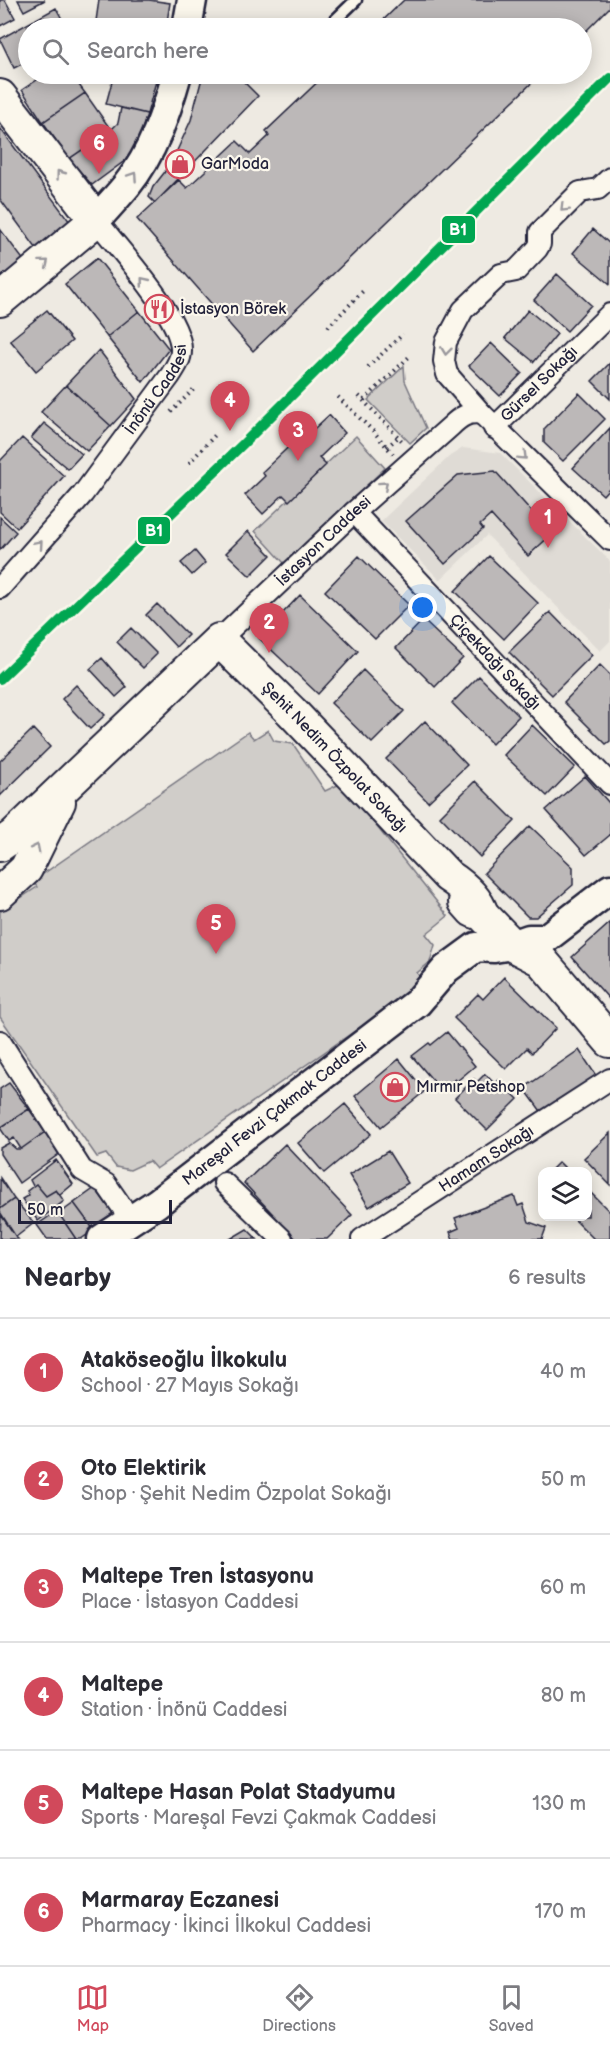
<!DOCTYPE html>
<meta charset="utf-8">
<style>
body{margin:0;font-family:"Balsamiq Sans",sans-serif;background:#f7f7f7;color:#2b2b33}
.controls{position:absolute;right:18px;bottom:18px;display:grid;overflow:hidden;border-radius:12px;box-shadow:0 3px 15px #0003}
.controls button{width:54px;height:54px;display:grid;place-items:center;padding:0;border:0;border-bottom:2px solid #e1e1e2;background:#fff;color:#2b2b33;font:30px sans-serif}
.scale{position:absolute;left:18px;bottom:15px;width:154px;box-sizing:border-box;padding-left:6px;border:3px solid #22223b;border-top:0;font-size:16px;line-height:21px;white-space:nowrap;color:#22223b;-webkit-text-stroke:4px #fbf7ec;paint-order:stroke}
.you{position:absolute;left:423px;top:608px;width:21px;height:21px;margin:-15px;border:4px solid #fff;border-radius:50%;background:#1a73e8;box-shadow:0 0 0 9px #1a73e833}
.badge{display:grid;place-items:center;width:39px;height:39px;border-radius:50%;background:#d1495b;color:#fff;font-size:20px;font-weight:700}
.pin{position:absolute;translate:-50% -50px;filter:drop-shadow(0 2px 3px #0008)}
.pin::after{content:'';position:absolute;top:32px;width:21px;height:18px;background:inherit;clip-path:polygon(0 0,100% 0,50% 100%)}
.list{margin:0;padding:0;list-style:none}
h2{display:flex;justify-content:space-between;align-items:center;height:78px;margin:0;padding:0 24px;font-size:26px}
h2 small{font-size:20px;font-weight:400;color:#7c7c81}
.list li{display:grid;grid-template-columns:39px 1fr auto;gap:18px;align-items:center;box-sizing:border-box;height:108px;padding:0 24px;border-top:2px solid #e1e1e2}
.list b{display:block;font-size:22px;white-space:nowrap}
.list p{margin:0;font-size:20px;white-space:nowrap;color:#7c7c81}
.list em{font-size:20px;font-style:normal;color:#7c7c81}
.icon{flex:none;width:33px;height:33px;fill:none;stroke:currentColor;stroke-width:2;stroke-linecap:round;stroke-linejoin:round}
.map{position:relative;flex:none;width:610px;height:1239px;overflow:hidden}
.search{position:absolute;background:#fff;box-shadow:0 3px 15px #0003;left:18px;right:18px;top:18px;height:66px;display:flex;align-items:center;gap:15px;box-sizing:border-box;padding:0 21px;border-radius:33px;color:#7c7c81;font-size:22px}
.sheet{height:726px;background:#fff}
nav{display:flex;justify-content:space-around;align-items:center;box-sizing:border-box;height:84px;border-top:2px solid #e1e1e2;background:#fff;font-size:16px;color:#7c7c81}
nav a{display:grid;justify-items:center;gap:3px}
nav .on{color:#d1495b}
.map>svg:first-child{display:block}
</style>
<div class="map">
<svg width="610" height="1239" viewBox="0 0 610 1239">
<rect width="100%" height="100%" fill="#eeeae2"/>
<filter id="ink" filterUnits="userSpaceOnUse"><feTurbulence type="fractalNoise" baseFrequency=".0167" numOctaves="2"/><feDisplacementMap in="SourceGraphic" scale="12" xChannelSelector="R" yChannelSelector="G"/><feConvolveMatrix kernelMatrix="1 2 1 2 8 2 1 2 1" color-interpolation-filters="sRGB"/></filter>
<g filter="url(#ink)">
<path fill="#dfdbd5" d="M463 448 500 453 610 561V641L600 651 487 535 440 580 381 521 450 456Z"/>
<path fill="#d0cdc9" stroke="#797882" stroke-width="1.5" d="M404 366 405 381 426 428 410 443 368 400Z
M356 436 385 468 284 563 255 531Z
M268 730 274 741 293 744 325 791 342 783 448 916 426 934 435 945 430 962 417 973 424 983 156 1169 149 1161 130 1170 116 1167 106 1154 97 1157 0 1017V912L37 887 33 881 248 732 254 739Z"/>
<path fill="#bcb8b8" stroke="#22223b" stroke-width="1.5" d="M0 0H5L15 18 0 26Z
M18 0H45L24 11Z
M99 0H149L170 3 166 28H95Z
M404 0H610V7L582 35V28H375Z
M56 8 67 28H28V61L14 68 0 39Z
M46 74H71L85 93 43 122 22 90Z
M114 74H158L147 114 106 104Z
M203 74H236L258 96 155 203 149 197 153 187 164 173 175 155 191 120Z
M326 74H541L253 351 137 219 179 180 187 188 237 141 250 154 269 136 266 131Z
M85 93 111 130 69 159 43 122Z
M121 108 147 114 134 154 92 185 69 159 111 130 118 123Z
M0 128 73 226 39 252 0 199Z
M0 229 25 262 0 282Z
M593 229 610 244V284L573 253Z
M97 258 139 311 107 337 65 284Z
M557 274 591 305 567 331 534 300Z
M47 310 72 341 36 371 10 340Z
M528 310 557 334 534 362 505 338Z
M139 311 169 349 143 382 107 337Z
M491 343 522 373 500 396 469 366Z
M99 350 136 399 111 426 66 385Z
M610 363V399L592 381Z
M66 385 111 426 87 451 41 412Z
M579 393 605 419 563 461 544 443V429Z
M329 415 345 433 319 458 326 465 289 501 283 495 263 514 245 495 265 476 262 472 300 436 303 439Z
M44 423 82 454 68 469 31 438Z
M610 428V487L603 495 573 468Z
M22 438 64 476 17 528 0 512V461Z
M495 471 552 534 528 556 491 515 480 525 483 529 445 564 406 521 458 475Z
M0 517 16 532 0 550Z
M248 531 271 555 250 576 226 553Z
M195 551 205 563 192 575 181 563Z
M359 556 409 605 375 639 325 591Z
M489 556 538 603 504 639 455 591Z
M300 595 358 651 318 694 259 638Z
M157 604 188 635 176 647 146 615Z
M550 612 592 655 552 695 509 652Z
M423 620 463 658 435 687 396 648Z
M131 628 157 654 143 668 117 642Z
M102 658 127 687 116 697 90 669Z
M600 665 610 675V741L606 744 564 702Z
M363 670 404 711 372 743 331 703Z
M479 676 519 716 492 744 452 703Z
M76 685 105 715 90 729 62 699Z
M425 721 467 765 428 802 386 759Z
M532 725 575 767 547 796 504 755Z
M33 729 50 747 0 796V761Z
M585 776 610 804V835L586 855 546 810Z
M475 781 515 821 480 857 440 816Z
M530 826 573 867V885L536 917H528L484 873Z
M610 923V1000L572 957Z
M504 977 556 1028 532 1053 527 1048 506 1069 454 1018 478 994 483 999Z
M447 1032 475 1066 457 1081 455 1079 441 1090 412 1056 429 1043 431 1045Z
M579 1050 597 1077 543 1114 524 1088Z
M399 1059 425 1091 381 1127 355 1096Z
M485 1074 495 1084 499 1080 518 1099 487 1130 455 1098 474 1079 477 1082Z
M9 1083 29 1109 0 1128V1089Z
M345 1104 371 1134 324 1173 298 1143Z
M29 1109 45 1132 21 1149 14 1138 9 1141 0 1128Z
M45 1132 59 1154 19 1183 0 1154V1148L9 1143 16 1149H21Z
M610 1133V1185L584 1158Z
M285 1144 352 1215 327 1239H296L244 1183Z
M388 1151 408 1183 369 1207 349 1175Z
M56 1160 73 1184 60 1195 56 1190 46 1196 36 1184 33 1186 30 1180Z
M559 1162 569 1172H549Z
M0 1178 14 1199 0 1209Z
M36 1184 46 1196 56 1190 64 1201 38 1221 22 1199 29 1195 27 1191Z
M95 1188 115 1216 94 1230 74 1203Z
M588 1190 610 1212V1239H594L571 1216H588Z
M514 1196 518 1206 523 1204 529 1222 546 1228 542 1239H453L450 1232 459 1228 455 1218Z
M14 1199 34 1223 16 1237 0 1212V1209Z
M74 1203 94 1230 81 1239H76L59 1214Z
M57 1211 59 1214 76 1239H47L37 1225Z
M1 1215 16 1237 18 1239H0Z
M247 1229 257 1239H230Z"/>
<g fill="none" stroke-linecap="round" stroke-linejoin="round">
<g stroke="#22223b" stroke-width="15">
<path id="lane" d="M327 28 356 0
M271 74H274"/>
</g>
<g stroke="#22223b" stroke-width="24">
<g id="street">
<path d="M610 178 598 189 580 192 540 232V244L537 249 516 271 501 274 463 310 446 342 444 361 447 374 482 414 610 540"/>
<path id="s1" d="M494 428 610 314"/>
<path id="s2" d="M354 512 610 784"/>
<path id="s3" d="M0 588 83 494 170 376C175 368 181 360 181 351 183 318 117 247 96 220"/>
<path id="s4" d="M219 640 354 512 451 426C460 417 469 411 482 414"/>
<path d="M0 1041 82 1170 106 1184 131 1220"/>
<path d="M224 1183 282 1239"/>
<path id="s5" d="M362 1239 610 1079"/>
</g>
</g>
<g stroke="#22223b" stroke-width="33">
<g id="secondary">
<path d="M187 28 192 0"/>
<path d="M96 220C106 209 117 197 127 185 153 153 166 113 177 74"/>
<path id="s6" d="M102 1239 157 1203 417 1003 446 969 476 947 494 948 512 945 529 939H545L610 889"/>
</g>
</g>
<g stroke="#22223b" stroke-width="36">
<g id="primary">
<path d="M0 96 96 220 0 300"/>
<path id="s7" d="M0 845 13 836 219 640 291 711 448 876C462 885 477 898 482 914"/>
<path d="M0 893 26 869 59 802"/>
<path d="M465 902 473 911 482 914 512 945 541 960 610 1041"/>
</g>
</g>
<path stroke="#22223b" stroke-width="4" stroke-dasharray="1.5 4.5" stroke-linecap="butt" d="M328 327 363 291
M368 367 403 334
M359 396 404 443
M338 397 373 431 393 454
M364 400 411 355
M171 412 196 387
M387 447 398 437
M189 463 217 433"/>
<use href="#lane" stroke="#fbf7ec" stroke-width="10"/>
<use href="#street" stroke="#fbf7ec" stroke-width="20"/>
<use href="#secondary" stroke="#fbf7ec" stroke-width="28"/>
<use href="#primary" stroke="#fbf7ec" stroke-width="32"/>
<g stroke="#fbf7ec" stroke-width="15">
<path id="rail-1" d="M0 679 243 444 610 78"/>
</g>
<use href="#rail-1" stroke="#00a651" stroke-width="10"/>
</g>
<defs><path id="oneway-chevron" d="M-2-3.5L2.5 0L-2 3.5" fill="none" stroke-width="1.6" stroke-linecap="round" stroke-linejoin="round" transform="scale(1.5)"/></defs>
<g stroke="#99979c">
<use href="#oneway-chevron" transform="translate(60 174) rotate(-127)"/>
<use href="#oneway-chevron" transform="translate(133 176) rotate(-56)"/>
<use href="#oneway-chevron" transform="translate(564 208) rotate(135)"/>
<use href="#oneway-chevron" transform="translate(45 263) rotate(-40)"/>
<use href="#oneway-chevron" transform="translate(144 281) rotate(-129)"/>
<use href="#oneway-chevron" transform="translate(446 351) rotate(97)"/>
<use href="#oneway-chevron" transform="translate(523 456) rotate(44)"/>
<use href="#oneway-chevron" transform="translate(384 485) rotate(-42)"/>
<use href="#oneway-chevron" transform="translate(39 544) rotate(-49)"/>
<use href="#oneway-chevron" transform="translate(36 848) rotate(-63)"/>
</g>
</g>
<defs>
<g id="shop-ring" transform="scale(1.5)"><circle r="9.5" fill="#fbf7ec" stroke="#d1495b" stroke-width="1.5"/><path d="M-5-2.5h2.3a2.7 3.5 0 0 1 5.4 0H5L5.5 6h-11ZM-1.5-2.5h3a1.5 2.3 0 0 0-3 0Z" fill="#d1495b"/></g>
<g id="restaurant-ring" transform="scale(1.5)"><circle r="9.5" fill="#fbf7ec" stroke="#d1495b" stroke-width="1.5"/><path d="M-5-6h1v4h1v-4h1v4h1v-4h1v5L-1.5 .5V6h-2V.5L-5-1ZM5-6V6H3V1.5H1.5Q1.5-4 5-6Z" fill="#d1495b"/></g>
</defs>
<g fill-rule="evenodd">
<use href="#shop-ring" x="180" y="164"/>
<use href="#restaurant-ring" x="159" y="309"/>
<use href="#shop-ring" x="395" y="1087"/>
</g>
<g text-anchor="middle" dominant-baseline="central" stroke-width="4.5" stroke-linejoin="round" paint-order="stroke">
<g font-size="16" fill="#22223b" stroke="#fbf7ec" text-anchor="start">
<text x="201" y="164">GarModa</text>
<text x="180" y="309">İstasyon Börek</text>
<text x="416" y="1087">Mırmır Petshop</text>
</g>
<g font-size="16" fill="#22223b" stroke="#fbf7ec">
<text stroke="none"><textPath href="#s1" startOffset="63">Gürsel Sokağı</textPath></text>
<text stroke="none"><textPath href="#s3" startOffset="254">İnönü Caddesi</textPath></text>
<text stroke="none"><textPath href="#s4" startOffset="144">İstasyon Caddesi</textPath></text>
<text stroke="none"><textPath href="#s2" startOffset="206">Çiçekdağı Sokağı</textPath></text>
<text stroke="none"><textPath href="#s7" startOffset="465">Şehit Nedim Özpolat Sokağı</textPath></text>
<text stroke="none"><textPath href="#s6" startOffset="214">Mareşal Fevzi Çakmak Caddesi</textPath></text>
<text stroke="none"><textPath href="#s5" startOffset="148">Hamam Sokağı</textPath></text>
</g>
</g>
<g stroke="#fbf7ec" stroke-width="2">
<rect x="441" y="215" width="35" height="29" rx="6" fill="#00a651"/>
<rect x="137" y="516" width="34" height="29" rx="6" fill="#00a651"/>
</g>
<g font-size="16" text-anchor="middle" font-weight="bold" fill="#fff">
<text x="458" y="235">B1</text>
<text x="154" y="536">B1</text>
</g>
</svg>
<div class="controls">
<button><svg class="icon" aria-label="layers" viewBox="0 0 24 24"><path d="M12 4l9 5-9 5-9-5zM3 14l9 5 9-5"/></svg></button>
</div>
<div class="scale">50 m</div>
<div class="you"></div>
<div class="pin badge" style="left:548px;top:548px">1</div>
<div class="pin badge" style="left:269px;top:653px">2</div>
<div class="pin badge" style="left:298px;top:461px">3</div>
<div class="pin badge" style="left:230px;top:431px">4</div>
<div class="pin badge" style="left:216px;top:954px">5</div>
<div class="pin badge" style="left:99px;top:174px">6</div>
<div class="search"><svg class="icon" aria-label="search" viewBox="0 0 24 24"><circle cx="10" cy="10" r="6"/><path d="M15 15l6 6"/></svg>Search here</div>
</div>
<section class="sheet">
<h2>Nearby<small>6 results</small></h2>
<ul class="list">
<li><span class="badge">1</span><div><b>Ataköseoğlu İlkokulu</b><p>School · 27 Mayıs Sokağı</p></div><em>40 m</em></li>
<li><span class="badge">2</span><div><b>Oto Elektirik</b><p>Shop · Şehit Nedim Özpolat Sokağı</p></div><em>50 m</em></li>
<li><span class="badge">3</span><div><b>Maltepe Tren İstasyonu</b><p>Place · İstasyon Caddesi</p></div><em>60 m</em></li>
<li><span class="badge">4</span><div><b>Maltepe</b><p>Station · İnönü Caddesi</p></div><em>80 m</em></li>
<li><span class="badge">5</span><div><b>Maltepe Hasan Polat Stadyumu</b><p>Sports · Mareşal Fevzi Çakmak Caddesi</p></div><em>130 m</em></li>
<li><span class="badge">6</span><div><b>Marmaray Eczanesi</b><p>Pharmacy · İkinci İlkokul Caddesi</p></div><em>170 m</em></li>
</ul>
</section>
<nav>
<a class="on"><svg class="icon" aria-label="map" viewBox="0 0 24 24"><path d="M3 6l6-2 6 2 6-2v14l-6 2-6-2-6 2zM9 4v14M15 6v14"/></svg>Map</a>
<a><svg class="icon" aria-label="directions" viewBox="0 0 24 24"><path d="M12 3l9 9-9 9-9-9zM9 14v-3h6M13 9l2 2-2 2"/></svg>Directions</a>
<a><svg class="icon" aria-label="saved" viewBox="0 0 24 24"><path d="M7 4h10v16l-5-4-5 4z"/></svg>Saved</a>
</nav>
